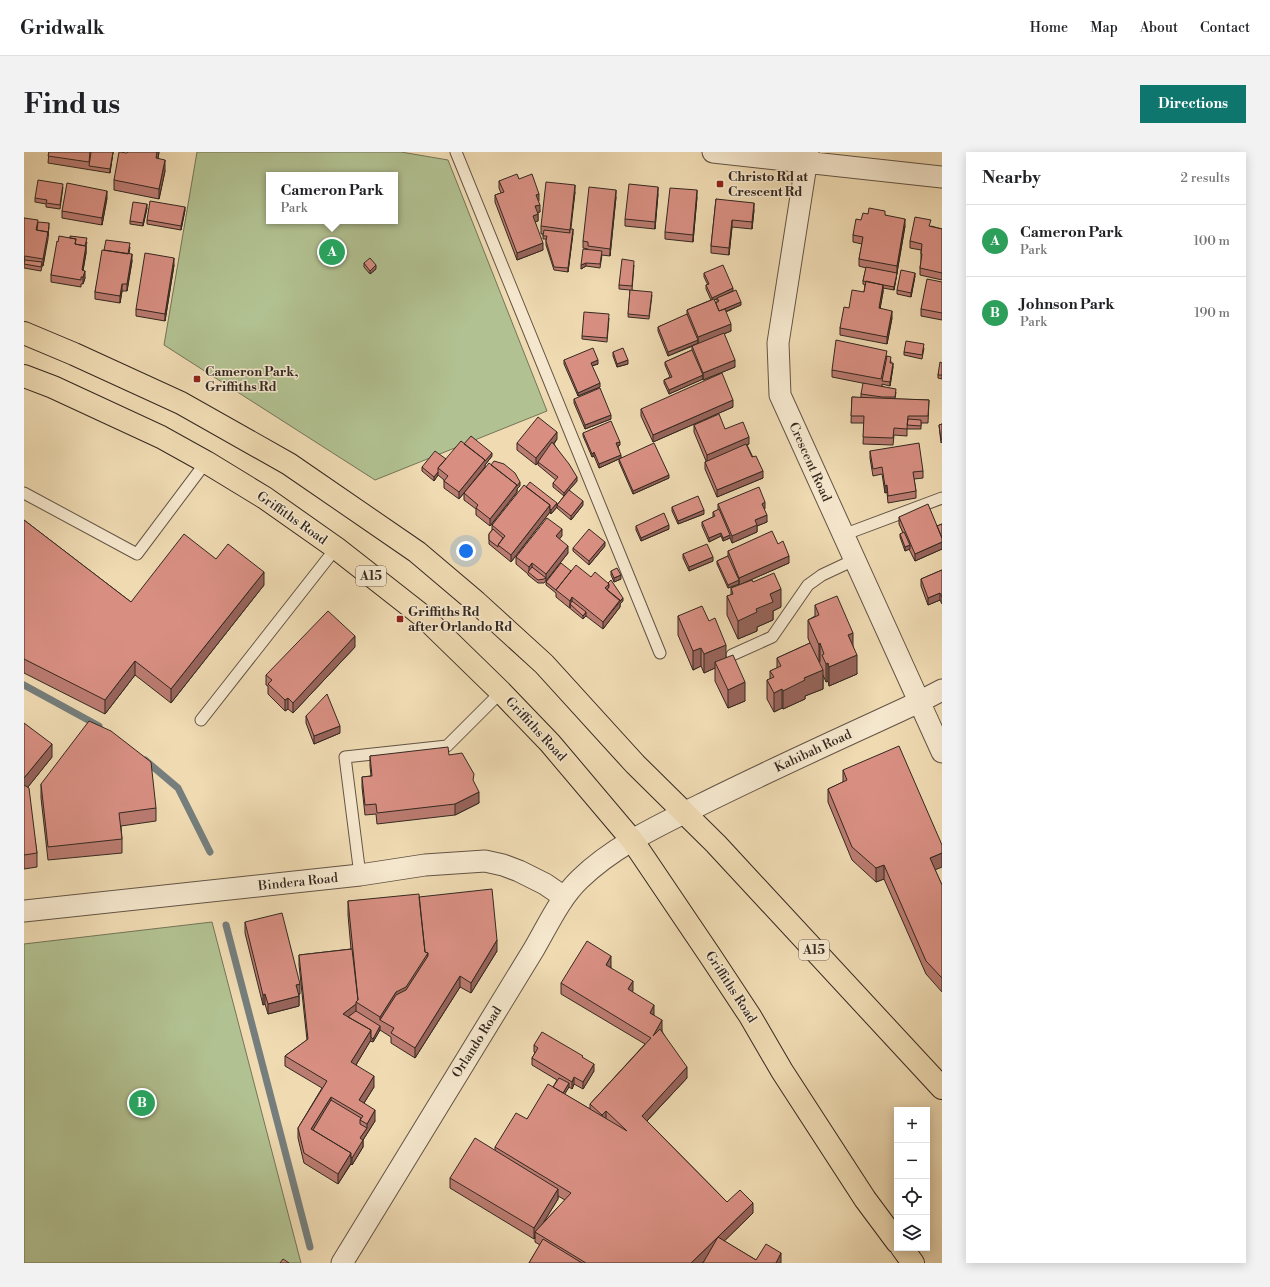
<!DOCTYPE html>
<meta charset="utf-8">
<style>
body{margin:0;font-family:"Libre Bodoni",serif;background:#f2f2f2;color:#202124}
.controls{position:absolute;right:12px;bottom:12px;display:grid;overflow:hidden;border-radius:0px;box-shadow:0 2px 10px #0003}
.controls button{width:36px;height:36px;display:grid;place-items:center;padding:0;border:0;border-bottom:1px solid #e0e0e0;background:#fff;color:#202124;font:20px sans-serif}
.you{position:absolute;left:442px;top:399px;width:14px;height:14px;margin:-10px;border:3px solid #fff;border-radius:50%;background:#1a73e8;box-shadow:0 0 0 6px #1a73e833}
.badge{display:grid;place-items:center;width:26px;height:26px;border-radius:50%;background:#0f766e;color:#fff;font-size:13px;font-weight:700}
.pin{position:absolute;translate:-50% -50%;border:2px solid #fff;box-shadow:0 1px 4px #0006}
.popup{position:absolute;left:242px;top:20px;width:132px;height:52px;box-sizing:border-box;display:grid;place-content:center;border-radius:0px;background:#fff;filter:drop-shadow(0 1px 3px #0005);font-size:13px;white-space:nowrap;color:#757577}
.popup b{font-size:15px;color:#202124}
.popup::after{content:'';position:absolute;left:50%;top:100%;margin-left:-8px;border:8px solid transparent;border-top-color:#fff}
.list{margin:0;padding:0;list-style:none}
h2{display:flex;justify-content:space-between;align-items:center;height:52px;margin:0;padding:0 16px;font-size:17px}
h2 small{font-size:13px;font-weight:400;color:#757577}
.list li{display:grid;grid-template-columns:26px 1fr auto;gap:12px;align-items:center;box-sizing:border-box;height:72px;padding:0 16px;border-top:1px solid #e0e0e0}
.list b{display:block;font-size:15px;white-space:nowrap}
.list p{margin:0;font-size:13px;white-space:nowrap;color:#757577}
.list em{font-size:13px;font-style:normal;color:#757577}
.icon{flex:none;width:22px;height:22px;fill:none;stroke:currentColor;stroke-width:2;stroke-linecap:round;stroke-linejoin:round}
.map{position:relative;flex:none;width:918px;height:1111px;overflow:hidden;border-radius:0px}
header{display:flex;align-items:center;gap:24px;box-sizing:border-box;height:56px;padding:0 20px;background:#fff;border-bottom:1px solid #e0e0e0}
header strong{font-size:19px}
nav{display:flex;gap:22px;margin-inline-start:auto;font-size:14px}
.intro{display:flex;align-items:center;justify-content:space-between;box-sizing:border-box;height:96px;padding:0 24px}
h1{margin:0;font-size:28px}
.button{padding:10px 18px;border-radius:0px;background:#0f766e;color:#fff;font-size:14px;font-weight:700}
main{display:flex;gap:24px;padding:0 24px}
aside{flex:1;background:#fff;border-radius:0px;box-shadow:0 2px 10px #0003}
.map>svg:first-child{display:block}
</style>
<header>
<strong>Gridwalk</strong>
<nav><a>Home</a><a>Map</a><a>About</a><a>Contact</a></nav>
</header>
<div class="intro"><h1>Find us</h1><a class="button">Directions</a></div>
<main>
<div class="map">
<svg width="918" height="1111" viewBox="0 0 918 1111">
<rect width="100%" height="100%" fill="#efdab2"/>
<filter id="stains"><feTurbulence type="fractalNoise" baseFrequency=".005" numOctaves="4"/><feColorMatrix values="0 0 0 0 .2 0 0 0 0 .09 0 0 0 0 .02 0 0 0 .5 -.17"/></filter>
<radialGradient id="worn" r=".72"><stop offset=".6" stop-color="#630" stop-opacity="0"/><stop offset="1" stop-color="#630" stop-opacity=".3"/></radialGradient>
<path fill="#b2c191" stroke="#737458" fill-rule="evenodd" d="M173 0H377L424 8 523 259 351 328 140 193ZM245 23H371V69H245Z
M188 770 277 1111H0V792Z"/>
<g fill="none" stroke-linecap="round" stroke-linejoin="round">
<path stroke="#757e7c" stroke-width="7" d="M0 533 75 574
M121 608 154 636 186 700
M202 773 286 1095"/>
<g stroke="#635444" stroke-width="13">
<path id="service" d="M432 0 636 501
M0 341 113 402 182 310
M819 383 918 346
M708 503 748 485 784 433 798 423 830 408
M177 568 312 396
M336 723 321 605 423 594 477 540"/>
</g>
<g stroke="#635444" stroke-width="23">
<path id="minor" d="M689 0 918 25
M784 0 754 191 756 243 918 600
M0 759 336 723 401 713 461 709 479 713 495 719 521 732 540 745
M318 1111 510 797C524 773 536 746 556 727 590 694 634 674 676 653 748 617 822 584 895 550L918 538"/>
</g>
<g stroke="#342820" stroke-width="24">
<path id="trunk" d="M0 181 50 202 157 251 265 312 393 400 452 450 520 512 611 612 692 692 918 936
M0 224 29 235 137 285 182 310 241 346 312 396 400 465 477 540 526 591 608 688 687 805 726 864 758 919 841 1047 873 1090
M878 1096 889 1111"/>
</g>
<use href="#service" stroke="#f5e7cd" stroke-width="11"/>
<use href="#minor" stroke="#f5e7cd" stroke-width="21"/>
<use href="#trunk" stroke="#efdab2" stroke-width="22"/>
</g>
<path fill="#ba7b70" stroke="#342820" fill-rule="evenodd" d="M25 0H89L86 21 24 11Z
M104 0H135L134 7 141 19 135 47 90 38V28Z
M495 27 515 49H514L516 60H514V69L511 70 519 98 493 108 471 50V43L477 41 475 36V29Z
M39 35 36 57 22 55V52L11 50V46Z
M551 40 546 77 549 81 544 120 530 118 522 93V87H519V82H517V74Z
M634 42 631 77 601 74V67Z
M592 45 586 104 578 103 576 116 562 114 557 117 564 98V97L559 96V89Z
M673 45 669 90 641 87V80Z
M83 46 78 73 38 66V59Z
M692 47 730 58 728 77 708 75 705 103 687 101V94Z
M123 56 119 74 106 72V69Z
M161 58 157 78 123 72V68Z
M844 62 861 63 881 74 870 138 859 136V140L856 156 868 166 863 192 816 183V176L825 156 840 140 841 133 839 132V129L842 116 835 114V107L838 92 829 90V83L837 68Z
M0 66 25 75 19 114H18L17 119 0 116Z
M907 74 918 77V128L896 123V116L897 109V98L886 96V89Z
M34 90H63L62 94V101L59 118 61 126 59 132H57V135L27 130V123Z
M106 95 105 102 108 109 103 139H98L96 151 71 147V140L80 98Z
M340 111 352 117 346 122 340 115Z
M150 113 141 169 112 164V157Z
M610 113 608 138 628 143 625 167 604 165 606 138 595 137V133Z
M680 121 709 139 717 153 702 160 707 179 700 182 711 215 679 228V227L645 242 640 231V228L646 225 641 213V210L668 198V194L674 192 644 204 634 179V175L663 163V158L687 148 682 137V133H684L680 125ZM693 147V150L692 151 690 148Z
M891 124 887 145 873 142V138Z
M918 130V168L897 164V157Z
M585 166 583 190 558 187V184Z
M900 196 898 207 880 203V200Z
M589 200 604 212 593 215 589 204Z
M863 204 867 209V211L869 215 866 234 858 232V234L872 240 871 247 905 248 904 271H897V277H883V284L870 283 869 293 839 292 840 271H827L828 245 840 246 837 245V242L843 232 808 225V218Z
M540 208 574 212 568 214 576 235 554 244 540 212Z
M918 211V227L914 226V223Z
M550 247 587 267 561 277 550 251Z
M709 255 629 290 617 264V257Z
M918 272V290L917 291 915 273Z
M670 273 701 277 725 292 723 293 739 326 693 345 681 317V310L682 309 670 280Z
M559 281 596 293 594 294 597 306 645 326 609 342 595 310V307L575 316 570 304 568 305 559 284Z
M533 287 530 292 553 329 545 338 559 353 547 368 533 356V355L527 362 526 360 487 410 465 392V382L468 378V373L502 335 533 353 540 344 529 335V331L532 328 514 313V311L512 313 493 298V291Z
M440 292 468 304 461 313V315L435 347 420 336V328L414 323 410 329 398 319V315L422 307Z
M846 299 899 319V326L890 327 892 339V346L864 351 863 340 861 341 858 322 849 324 846 306Z
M496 334 493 337V340L466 374 452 363V357L440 348V341Z
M694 352 741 357H740L743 370 733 374V380L708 391 706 386 699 389 697 384 685 390 678 374V370L689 365V360L694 358Z
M648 355 680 362 654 372 648 359Z
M875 365 913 374 918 372V397L891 409 885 397 881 399 876 385V382L879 381 875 372Z
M0 368 107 450 192 407 240 433 147 551 111 523 81 562 0 521Z
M612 374 645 377 617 389 612 378Z
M538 384 535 387 544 401 520 431H514L504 423V422L492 412V405Z
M754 392 765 411 715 433V432L704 436 693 412V409L704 404V399Z
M581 394 565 413 549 399V396Z
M659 402 689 409 665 419 659 406Z
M918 418V452L916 448 904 453 897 434V427Z
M547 419 567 425 599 449 596 452V455L579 477 562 464 559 467 532 445V441L522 433V430Z
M587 419 597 427 590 430 587 423Z
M729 430 757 455 749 459V468L733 475V479L714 487 703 463V444L707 443V436Z
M791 453 829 494 833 522 805 534 804 529 802 530 799 523V537L781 544V547L759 557 758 556 750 560 743 547V528L746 527V519L753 516V506L786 491 784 486V468L791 464Z
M654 464 685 469 702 505 721 549 704 556 691 529V516L680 521 677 514 669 518 654 483Z
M331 495 269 561 264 557 261 559 244 542V534L242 533V523Z
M282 564 316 581 290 592 282 571Z
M0 571 28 605 3 636 13 701V715L0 717Z
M425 603 450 631 455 651 431 663 353 672 352 662 341 663 338 635V625L347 624 346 614V604Z
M819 618 911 718 918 733V840L902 822 860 727 852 730 828 708 804 650V637L819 630Z
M17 632 132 656V669L97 674 98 687V701L24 708 17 646Z
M395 745 473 799 447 841 436 835 391 906 367 891V885L356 878 349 890 346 889 332 913 350 935 340 951 351 969 339 988V995L328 1013 327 1012 314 1032 280 1011 274 986V976L298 936 261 914V904L283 888 275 813V803L327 797 324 763V749Z
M221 770 276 842H275V854L244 862 241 852 239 853 221 781Z
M587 814V816L630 863 638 878V879L663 926 623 969 703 1050 729 1061 700 1089 732 1108 757 1111 680 1109 678 1111H505L516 1093 511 1090V1085L510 1087 426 1036V1026L471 999V995L503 967 529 935 533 928 508 913V906L511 901 510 900V893L559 906 570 919 559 937 550 932 548 937 545 935 540 942 566 957V952L621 892 537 842V831ZM534 1044 541 1048 519 1071 534 1047Z"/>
<path fill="#97645b" stroke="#342820" d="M89 0 86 21V17Z
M133 0H135L132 17V6Z
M141 8V19L135 47V37Z
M551 33V40L546 85V78Z
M634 35V42L631 77V70Z
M592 38V45L586 104V97Z
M673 38V45L669 90V83Z
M83 39V46L78 73V66Z
M515 42V49L512 50V43Z
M730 51V58L728 77V70Z
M123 52V56L119 74V71Z
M516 53V60L511 61V54Z
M161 55V58L157 78V74Z
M514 62V69L509 71V64Z
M881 67V74L870 138V135L873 121V114Z
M708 68V75L705 103V96Z
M25 71 24 87 19 114V107Z
M549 77V81L544 120V116Z
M519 91V98L493 108V101Z
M62 94V101L58 125V118Z
M108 102V109L103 139V132Z
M150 106V113L141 169V162Z
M562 111V114L557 117V113Z
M352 113V117L346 122V119Z
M61 119V126L59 132V125Z
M891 121V124L887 145V141Z
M98 132V139L96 151V144Z
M859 133V140L855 163V156Z
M709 136V139L688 149V146Z
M717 150V153L698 161V158Z
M868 159V166L863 192V185Z
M707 172V179L674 192V185Z
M674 188V191L644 204V200Z
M574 208V212L567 214V211Z
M604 208V212L593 215V212Z
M711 208V215L679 228V221Z
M869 211V215L866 234V230Z
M679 223V227L645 242V238Z
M576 231V235L554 244V241Z
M709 248V255L629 290V283Z
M587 263V267L561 277V273Z
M533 280V287L514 310V311L512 313V306Z
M725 285V292L683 310V303Z
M596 290V293L592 295V291Z
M570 300V304L568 305V302Z
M468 301V304L461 313V315L435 347V340L461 308Z
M597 303V306L575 316V312Z
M739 319V326L693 345V338Z
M414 320V323L410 329V325Z
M645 323V326L609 342V339Z
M553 325V329L540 344V341Z
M496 330V334L493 337V340L466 374V367L493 333Z
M863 333V340L861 341V334Z
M559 349V353L547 368V364Z
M741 350V357L738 359V352Z
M533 351V355L527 362V358Z
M526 353V360L487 410V403Z
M680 358V362L654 372V369Z
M743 363V370L733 374V380L708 391V384L731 368Z
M645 373V377L617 389V386Z
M538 377V384L532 391V384Z
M697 381V384L685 390V386Z
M706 383V386L699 389V386Z
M581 390V394L565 413V409Z
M918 390V397L891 409V402Z
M886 393V397L881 399V395Z
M544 394V401L522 429V422Z
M765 404V411L715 433V426Z
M689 405V409L665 419V415Z
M508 411V418L505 420V415Z
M240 420V433L147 551V537Z
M597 423V427L590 430V426Z
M715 428V432L704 436V433Z
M585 432V439L581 440V436Z
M757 437V455L749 459V468L733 475V479L714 487V469L732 457 746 442Z
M916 441V448L904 453V446Z
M548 445V452H546V456V449Z
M599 446V449L596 452V455L579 477V470Z
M562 460V464L559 467V464Z
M829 481V500L824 483Z
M331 484V495L269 561V551Z
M796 491V510L795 511V493Z
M702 493V512L691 510V516L680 521V502Z
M677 496V514L669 518V499Z
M833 503V522L805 534V515Z
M111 509V523L81 562V548Z
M804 511V529L802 530V512Z
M799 518V537L781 544V547L759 557V539L780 526Z
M721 530V549L704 556V538Z
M758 537V556L750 560V541Z
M264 546V557L261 559V548Z
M316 574V581L290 592V584Z
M28 592V605L0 640V626Z
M455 640V651L431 663V652Z
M918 701V715L906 720V706Z
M860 713V727L852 730V716Z
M473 788V799L447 841V831Z
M404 801V815L356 868V865L372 840Z
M587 804V814L582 823V813Z
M436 824V835L391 906V896Z
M609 829V839L604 847V837Z
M276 832V842L272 843V833Z
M241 842V852L239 853V843Z
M275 844V854L244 862V852Z
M332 852V863L322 870 319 862Z
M630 853V863L626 861Z
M638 868V878L629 894V884Z
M356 874V878L349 890V887Z
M347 878V888L327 921V910Z
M570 912V919L559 937V930Z
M663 915V926L618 974V964Z
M350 924V935L335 959V948Z
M550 925V932L548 937V930Z
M545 931V935L536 950V946Z
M307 945V955L290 982 287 977Z
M351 958V969L339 988V995L328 1013V1006L336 986 343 976V972Z
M582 959V969L578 973V963Z
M327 1001V1011L314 1032V1022Z
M534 1037V1047L513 1081 511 1080V1085L510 1087V1076Z
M729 1051V1061L678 1111H667Z
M757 1101V1111H752Z"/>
<path fill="#d88f82" stroke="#342820" d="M25 0H66L65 10 24 4Z
M67 0H89L86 17 65 14Z
M95 0 103 1 104 0H133L132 6 141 8 135 37 90 28Z
M493 22 495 27 508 22 515 42 512 43 516 53 511 54 514 62 509 64 519 91 493 101 471 43 480 40 475 29Z
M14 28 39 32 36 53 22 51 23 48 11 46Z
M522 30 551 33 546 78 517 74Z
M43 31 83 39 78 66 38 59Z
M605 32 634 35 631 70 601 67Z
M565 35 592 38 586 97 564 94V90L559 89Z
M646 36 673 38 669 83 641 80Z
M692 47 730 51 728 70 708 68 705 96 687 94Z
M126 49 161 55 157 74 123 68Z
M109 50 123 52 119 71 106 69Z
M845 56 861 59V63L881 67 873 114 835 107 839 85 829 83 832 67 837 68 839 61 844 62Z
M891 65 907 68 905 74 918 77V121L896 116 898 102H897L898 92 886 89Z
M0 66 14 68 12 78 24 80 19 107 1 104 0 108Z
M14 70 25 71 24 84V80L13 78Z
M546 77H549L544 116 530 115 522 89 523 84H519L520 78 546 81Z
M35 84 52 87 51 92 62 94 58 118 61 119 59 125H57V128L27 123 33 89 34 90Z
M46 84 63 86 61 94 51 92 52 87 46 86Z
M82 88 106 91 104 102 80 98Z
M559 97 578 99 576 112 562 111 557 113Z
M78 98 108 102 103 132H98L96 144 71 140Z
M121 101 150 106 141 162 112 157Z
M346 106 352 113 346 119 340 111Z
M598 107 610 109 608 134 595 133Z
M1 108 18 110 17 115 0 112Z
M699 113 709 136 688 146 682 133 685 132 680 121Z
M842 115 873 121 870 135 839 129Z
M877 118 891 121 887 141 873 138Z
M903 127 918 130V161L897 157Z
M842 129 859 133 855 156 868 159 863 185 816 176 820 155 825 156 828 138 840 140Z
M606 138 628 140 625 164 604 162Z
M712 138 717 150 695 159 692 151 695 149 693 146Z
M690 147 695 159 701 157 707 172 674 185 663 158Z
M560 160 585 162 583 186 558 184Z
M663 162 674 188 644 200 634 175Z
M700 181 711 208 679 221 668 194Z
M812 188 863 199 857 227 808 218Z
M882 189 900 192 898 203 880 200Z
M569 196 574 208 567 211 576 231 554 241 540 208Z
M599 196 604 208 593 212 589 200Z
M668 198 679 223 645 238 640 228 648 225 641 210Z
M863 204 867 205 866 211H869L866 230 858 229Z
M916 210 918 211V223H914Z
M698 221 709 248 629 283 617 257Z
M839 231 872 237 871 245H858L837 242Z
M576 236 587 263 561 273 550 247Z
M828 245 905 248 904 264H884L883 277 870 276 869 286 839 285 840 264H827Z
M695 262 701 277 719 270 725 285 683 303 670 273Z
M514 265 533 280 512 306 493 291Z
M884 267 897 268V274L883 273Z
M587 269 596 290 592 291 597 303 575 312 570 300 568 302 559 281Z
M918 272V287H917L915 273Z
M447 284 468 301 461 309V308L440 292Z
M437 289 461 308 435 340 420 329 424 324 414 316Z
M528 290 545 312 553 325 540 341 529 331 534 325 514 310Z
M630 291 645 323 609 339 595 307Z
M895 291 899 319 889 320 892 339 864 344 863 333 861 334 858 315 849 317 846 299Z
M722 292 728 305 732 304 739 319 693 338 681 310Z
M411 299 422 307 414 316V320L410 325 398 315Z
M470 309 480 312 491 321 496 330 493 334V333L467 313Z
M465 311 493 333 466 367 452 356 454 353 440 341Z
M506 330 533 351 527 358 526 357V353L502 335Z
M500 333 526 353 487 403 474 393 481 384 468 373Z
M735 335 741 350 738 352 743 363 731 368 733 373 708 384 694 352Z
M545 338 559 349 547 364 533 353Z
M674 344 680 358 654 369 648 355Z
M904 352 918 386V390L891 402 875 365Z
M695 357 706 383 699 386 697 381 685 386 678 370 691 364 689 360Z
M640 361 645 373 617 386 612 374Z
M523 366 538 377 532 384 544 394 522 422 508 411 505 415 492 405Z
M0 368 107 450 160 382 192 407 204 392 240 420 147 537 111 509 81 548 0 507Z
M918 372V386L913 374Z
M469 377 479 386 474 393V395L465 388V382Z
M565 377 581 390 565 409 549 396Z
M748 379 754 392 759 389 765 404 715 426 704 399Z
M880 380 886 393 881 395 876 382Z
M683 392 689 405 665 415 659 402Z
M704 404 715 428 704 433 693 409Z
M537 411 547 419 532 438 522 430Z
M552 413 567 425 571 420 585 432 581 436 596 448 579 470 548 445 546 449 532 438Z
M508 415 522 426 520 427 514 428 504 420Z
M593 416 597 423 590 426 587 419Z
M918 418V445L916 441 904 446 897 427Z
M750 421 757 437 746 442 749 450 732 457 733 460 714 469 703 444 709 442 707 436 728 428 729 430Z
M587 428 599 446 596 449 583 438 585 435V432L584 431Z
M813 444 829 481 824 483 833 503 805 515 804 511 802 512 798 503 800 502 796 491 795 493 784 468 795 463 791 453Z
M548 449 562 460 559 464 546 452Z
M678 454 685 469 691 466 702 493 680 502 677 496 669 499 654 464Z
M304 459 331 484 269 551 264 546 261 548 244 532 248 528 242 523Z
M786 491 799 518 780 526 781 528 759 539 758 537 750 541 743 528 750 525 746 519 757 514 753 506Z
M709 503 721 530 704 538 691 510Z
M303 542 316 574 290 584 282 564Z
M65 569 87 579 127 610 132 656 95 661 98 687 24 695 17 632Z
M0 571 28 592 0 626Z
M875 594 918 693V701L906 706 918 733V826L902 809 860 713 852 716 828 695 804 637 823 628 819 618Z
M424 595 425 603 438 601 450 622 449 628 455 640 431 652 353 661 352 652 341 653 338 625 348 624 346 604Z
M0 633 5 636 13 701 0 703Z
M468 737 473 788 447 831 436 824 391 896 367 881 370 876 356 868 372 843 382 838 404 804V801L401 800 395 745Z
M395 742 401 800 404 801 382 835 372 840 356 865 332 850 334 848 324 749Z
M258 761 276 832 272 833 275 844 244 852 241 842 239 843 221 770Z
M563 789 587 804 582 813 609 829 604 837 630 853 626 861 638 868 629 884 636 877 663 915 618 964 703 1050 716 1038 729 1051 667 1111H562L511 1080 547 1041 471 995 492 961 503 967 524 932 603 979 582 959 578 963 566 952 627 886 537 831Z
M328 797 334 848 332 850V852L319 862 347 878 327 910 350 924 335 948 351 958 343 972 336 968 339 964 307 945 287 977 327 1001 314 1022 280 1001 274 976 303 929 261 904 284 887 275 803Z
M332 859 356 874 349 887 347 885V878L324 865Z
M518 880 559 904 558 905 570 912 559 930 550 925 548 930 508 906 514 896 510 893Z
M535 926 545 931 539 941 529 935Z
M307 948 337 966 336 968V972L343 976 336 986 339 988 328 1006 327 1005V1001L289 978Z
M451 986 534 1037 510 1076 426 1026Z
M694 1085 732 1108 742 1092 757 1101 752 1111H679Z
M519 1087 558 1111H505Z
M259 1107 265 1111H256Z"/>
<g fill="#8f2418" stroke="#f5e7cd" stroke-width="1.5">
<rect x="692" y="28" width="8" height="8" rx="2"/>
<rect x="169" y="223" width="8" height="8" rx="2"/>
<rect x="372" y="463" width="8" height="8" rx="2"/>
</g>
<g text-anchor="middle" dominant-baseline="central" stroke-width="3" stroke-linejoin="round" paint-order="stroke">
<g fill="#f5e7cd" stroke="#6e6154" stroke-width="1">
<rect x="332" y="414" width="30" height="20" rx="3"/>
<rect x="775" y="788" width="30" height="20" rx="3"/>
</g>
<g font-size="12" font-weight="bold" fill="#342820">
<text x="347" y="424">A15</text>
<text x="790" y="798">A15</text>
</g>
<g font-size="13" font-weight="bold" fill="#342820" stroke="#f5e7cd" text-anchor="start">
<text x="704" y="25">Christo Rd at<tspan x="704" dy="15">Crescent Rd</tspan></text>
<text x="181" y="220">Cameron Park,<tspan x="181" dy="15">Griffiths Rd</tspan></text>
<text x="384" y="460">Griffiths Rd<tspan x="384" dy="15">after Orlando Rd</tspan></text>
</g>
<g font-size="13" fill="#342820" stroke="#f5e7cd">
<text transform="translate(786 310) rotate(66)">Crescent Road</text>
<text transform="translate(268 366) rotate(35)">Griffiths Road</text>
<text transform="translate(512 577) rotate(47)">Griffiths Road</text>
<text transform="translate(789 599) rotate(-25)">Kahibah Road</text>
<text transform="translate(274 730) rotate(-6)">Bindera Road</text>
<text transform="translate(707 835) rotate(57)">Griffiths Road</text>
<text transform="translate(453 890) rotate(-58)">Orlando Road</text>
</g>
</g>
<rect width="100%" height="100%" filter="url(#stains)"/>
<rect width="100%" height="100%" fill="url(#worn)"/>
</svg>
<div class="controls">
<button>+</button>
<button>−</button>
<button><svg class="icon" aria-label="locate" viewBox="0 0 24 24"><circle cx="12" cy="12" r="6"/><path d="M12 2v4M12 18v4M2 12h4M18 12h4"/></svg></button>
<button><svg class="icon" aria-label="layers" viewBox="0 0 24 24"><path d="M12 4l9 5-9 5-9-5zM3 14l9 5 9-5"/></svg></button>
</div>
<div class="you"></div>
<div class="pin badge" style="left:308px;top:100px;background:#2e9e5b">A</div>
<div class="popup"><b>Cameron Park</b>Park</div>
<div class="pin badge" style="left:118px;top:951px;background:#2e9e5b">B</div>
</div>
<aside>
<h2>Nearby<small>2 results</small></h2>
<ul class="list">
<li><span class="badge" style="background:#2e9e5b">A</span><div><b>Cameron Park</b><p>Park</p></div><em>100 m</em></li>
<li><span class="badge" style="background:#2e9e5b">B</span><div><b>Johnson Park</b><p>Park</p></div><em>190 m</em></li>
</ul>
</aside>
</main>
